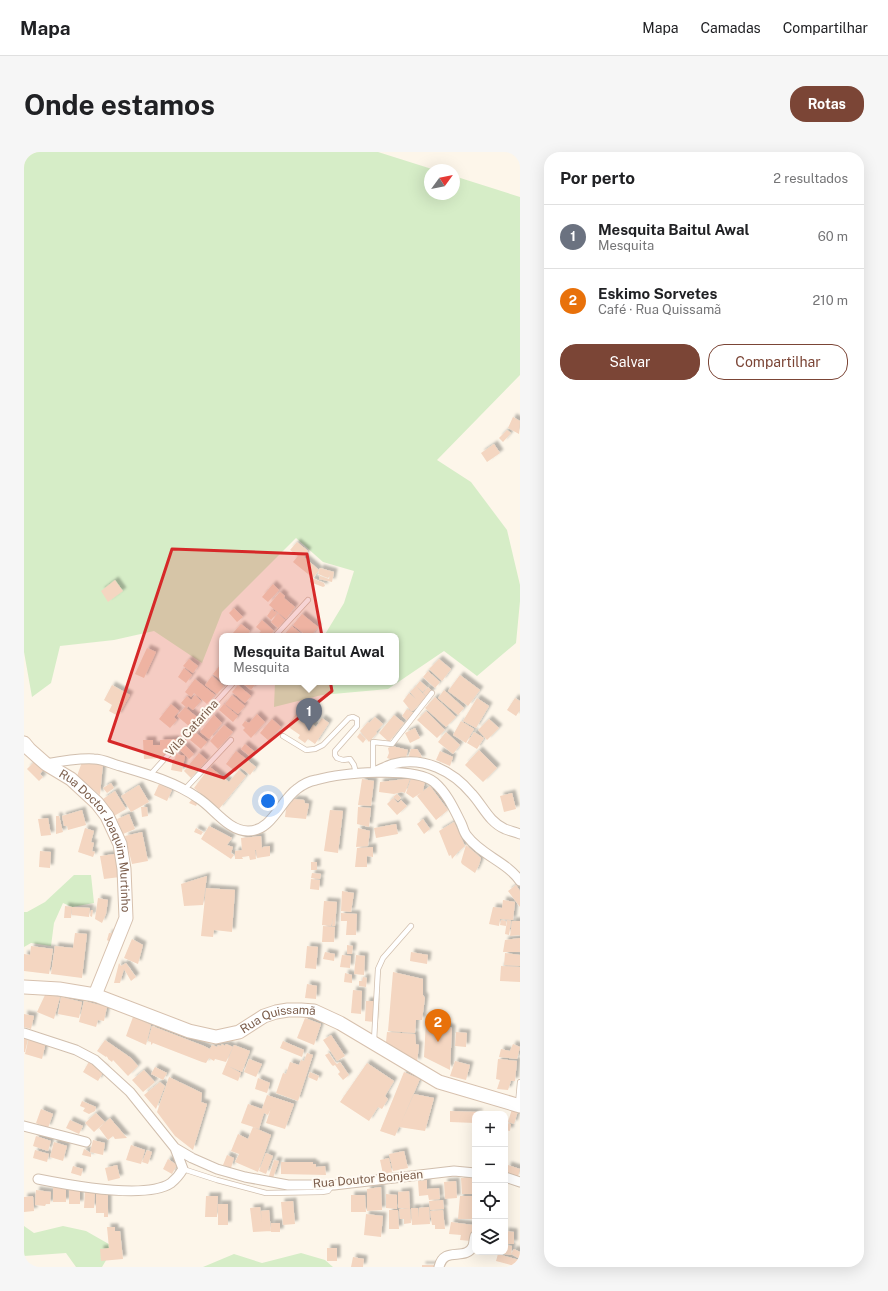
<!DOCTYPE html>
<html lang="pt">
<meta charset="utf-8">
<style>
body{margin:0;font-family:"Public Sans",sans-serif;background:#f6f6f6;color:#202124}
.controls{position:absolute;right:12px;bottom:12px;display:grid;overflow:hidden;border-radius:8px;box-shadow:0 4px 16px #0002}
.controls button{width:36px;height:36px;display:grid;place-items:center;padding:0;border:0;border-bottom:1px solid #e0e0e0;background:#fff;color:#202124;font:20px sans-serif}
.compass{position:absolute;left:400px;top:12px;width:36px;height:36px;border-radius:50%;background:#fff;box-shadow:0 4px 16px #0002;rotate:57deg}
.you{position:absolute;left:244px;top:649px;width:14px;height:14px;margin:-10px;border:3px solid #fff;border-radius:50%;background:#1a73e8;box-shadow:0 0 0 6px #1a73e833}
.badge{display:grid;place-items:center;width:26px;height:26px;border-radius:50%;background:#7b4536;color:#fff;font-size:13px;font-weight:700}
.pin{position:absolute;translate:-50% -33px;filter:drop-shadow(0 1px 2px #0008)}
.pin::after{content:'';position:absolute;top:21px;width:14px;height:12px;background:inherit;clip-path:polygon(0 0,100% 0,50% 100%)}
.popup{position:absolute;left:195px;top:481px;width:180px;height:52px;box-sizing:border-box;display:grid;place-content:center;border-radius:8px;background:#fff;filter:drop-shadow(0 1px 3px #0005);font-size:13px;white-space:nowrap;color:#757577}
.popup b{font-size:15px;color:#202124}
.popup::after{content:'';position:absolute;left:50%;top:100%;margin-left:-8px;border:8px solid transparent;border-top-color:#fff}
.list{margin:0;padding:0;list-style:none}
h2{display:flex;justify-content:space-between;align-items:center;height:52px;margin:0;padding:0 16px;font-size:17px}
h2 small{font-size:13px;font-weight:400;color:#757577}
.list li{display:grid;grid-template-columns:26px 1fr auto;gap:12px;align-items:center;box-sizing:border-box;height:64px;padding:0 16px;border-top:1px solid #e0e0e0}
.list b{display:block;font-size:15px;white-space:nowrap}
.list p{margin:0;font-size:13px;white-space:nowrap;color:#757577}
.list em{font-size:13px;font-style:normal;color:#757577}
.actions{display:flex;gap:8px;padding:12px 16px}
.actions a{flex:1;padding:9px 0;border:1px solid #7b4536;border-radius:16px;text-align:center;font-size:14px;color:#7b4536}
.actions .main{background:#7b4536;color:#fff}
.icon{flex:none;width:22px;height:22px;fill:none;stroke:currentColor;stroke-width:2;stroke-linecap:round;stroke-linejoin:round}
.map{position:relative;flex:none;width:496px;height:1115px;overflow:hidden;border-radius:16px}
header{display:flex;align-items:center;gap:24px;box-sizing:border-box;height:56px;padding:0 20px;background:#fff;border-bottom:1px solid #e0e0e0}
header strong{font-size:19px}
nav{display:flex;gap:22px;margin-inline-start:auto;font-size:14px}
.intro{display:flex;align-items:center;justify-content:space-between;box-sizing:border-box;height:96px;padding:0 24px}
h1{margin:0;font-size:28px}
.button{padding:10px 18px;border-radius:16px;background:#7b4536;color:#fff;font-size:14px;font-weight:700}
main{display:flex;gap:24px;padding:0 24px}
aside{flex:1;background:#fff;border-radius:16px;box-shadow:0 4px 16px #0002}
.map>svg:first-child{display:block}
</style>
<header>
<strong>Mapa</strong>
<nav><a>Mapa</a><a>Camadas</a><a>Compartilhar</a></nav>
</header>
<div class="intro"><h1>Onde estamos</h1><a class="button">Rotas</a></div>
<main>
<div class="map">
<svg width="496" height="1115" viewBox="0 0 496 1115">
<defs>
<filter id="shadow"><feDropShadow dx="3.5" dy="-3.5" stdDeviation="1" flood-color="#0004"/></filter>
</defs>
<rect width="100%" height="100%" fill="#fdf6ea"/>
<path fill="#d6edc7" d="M0 0H354L411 18H406V42H430V24L496 45V223L413 308 447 330 483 378 496 433V449L492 491 453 524 420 499 364 537 298 543 250 555 251 530H372V484H300L320 451 330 419 299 410 272 386 198 460 178 511 130 479 90 488 36 494 27 531 8 545 0 500Z
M50 723H67L70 751 48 755 39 751 30 771 27 794 7 791 0 795V760H3L21 750Z
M0 1074 10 1081 39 1074 62 1079 90 1095 78 1115H52L42 1101 0 1104Z
M277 1101 301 1108 309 1115H179L210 1102 238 1111Z"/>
<path fill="#f4d6c1" filter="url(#shadow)" d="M489 265 496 269 495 282 484 276Z
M483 278 487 281 479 290 475 286Z
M470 292 476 301 463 310 457 301Z
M273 390 284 399 280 405 295 418 289 426 269 410 274 404 266 398Z
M296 416 310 420 308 430 295 427 296 424 305 427 306 423 304 426 294 422Z
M288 426 300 431 301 434 299 435 286 430Z
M91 428 99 439 84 450 77 439Z
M249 432 255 438 244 450 238 445Z
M256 440 261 444 260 446 271 455 262 467 251 458 254 454 251 458 245 453Z
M210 456 219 465 213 470 205 461Z
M248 457 250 459 249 461 251 459 253 461 247 468 243 464Z
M254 461 261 468 254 476 247 470Z
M278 462 294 475 287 484H283L269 473Z
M238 468 250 479 245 484H233L237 479 232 475Z
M217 472 226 479 222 484H213L209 481Z
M268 474 277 482 275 484H259Z
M123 496 132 500 120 526 111 522Z
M165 507 174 514 169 521 159 514Z
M415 507 427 517 418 529 405 517Z
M197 512 198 514V529L189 522Z
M160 516 168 523 162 531 154 525Z
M404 519 416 530 411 536 399 525Z
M436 523 456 538 444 554 424 539Z
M188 524 200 534 193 542 181 533Z
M171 527 191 543 183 552 170 541 167 545 161 540Z
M396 529 403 535 399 540 392 534Z
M217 530H233L227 538Z
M88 533 106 543 94 564 85 559 88 553 80 548Z
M214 533 227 544 221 551 208 540Z
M392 534 402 545 389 559H387L379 549 385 541 392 547 386 540Z
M404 535 408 539 403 545 399 541Z
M420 538 440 556 434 563 414 546Z
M171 543 177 549 169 558 164 554 163 556 157 551 163 544 167 548Z
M208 543 221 554 214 562 201 552Z
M411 545 432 565 422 575 401 556Z
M453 546 465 554 452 576 439 569Z
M491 546 496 549V558L492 564 483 558Z
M147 552 155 559 150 565 153 568 146 576 135 567Z
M200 552 214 564 209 570 195 558Z
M161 555 174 566 166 575 153 564Z
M383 557 390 561 384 569 378 564Z
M402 559 421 578 413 586 393 568Z
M273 561 292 575 298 566 305 571 291 592 284 587 281 591 274 586 276 583 263 574Z
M233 562 241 570 227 586 219 578 221 576 218 573 221 569 225 571Z
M190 563 198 571 185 587 176 580Z
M370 563 380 571 365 590 355 581Z
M351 565 359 572 352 580 353 581 345 590 336 579 344 570 345 571Z
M248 567 257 575 245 589 236 581Z
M465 567 475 576 463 588 454 578Z
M437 569 450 577 442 591 429 583Z
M200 573 209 580 194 597 186 589Z
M391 576 396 586 386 591 381 581Z
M422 580 436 593 429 602 414 590Z
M450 580 460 586 453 597 443 591Z
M172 581 183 590 177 597 166 588Z
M336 581 342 587 339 591 333 585Z
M152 587 153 590 138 606 120 607 119 588H129V593H136V588Z
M221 592 231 600 227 605 217 597Z
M161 593 170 602 165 607 156 598Z
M368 594 384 598 382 605 375 610 363 606 365 601 364 596Z
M387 597H393L397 603 398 607 386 608 385 603Z
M455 598 473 616 459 630 441 613Z
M212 599 232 615 226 623 216 615 212 620 202 612Z
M416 599 429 605 426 614 412 608Z
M175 601 183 608 167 626 160 619Z
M152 602 161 604 158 620 147 618 149 607H151Z
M12 608 19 618 16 622 19 625 15 629 3 617Z
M58 610 79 612 76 643 53 624Z
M186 615 205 630 215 618 222 624 195 657 170 636Z
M338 627 350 629 347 654 334 653Z
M381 627H386L381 641 378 640 370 642 355 640 356 630Z
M387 627 401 629 399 639 406 634 424 658 412 668 393 644 398 640 389 646 382 641Z
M87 631 90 636 83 641 79 636Z
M135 632 148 638 143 649 130 643Z
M115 633 125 650 107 660 97 644Z
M91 639 102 657 90 664 79 647Z
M488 641 492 657 480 660 476 644Z
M373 642 377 646 374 649 369 645Z
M170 645 175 647 172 654 165 651Z
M369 646 374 651 377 648 383 654 373 663 363 652Z
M270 647 280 648 281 651 285 652 282 667 261 665 263 649 268 650Z
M117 655H123L124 664 118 665Z
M334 655 347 656 345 675 333 672Z
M58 658 62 673 44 678 43 674H40L38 664Z
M306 658 319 659 314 701 300 699Z
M105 662 111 677 99 682 93 667Z
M32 664H35L39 680 32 682Z
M24 666 27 683 17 684 14 667Z
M399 667 406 677 400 682 393 672Z
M430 670 441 694 434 700 428 707 427 703 425 704 415 679Z
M372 672 374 682 352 686 350 676Z
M185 674 208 686 203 693 209 695 207 701 210 703 207 707 177 687Z
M61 676 70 679 67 690 70 691 68 699 71 700 69 705 54 700Z
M172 676 179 680 177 683 170 680Z
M334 676 346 679 344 694 332 695Z
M118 680 124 709 108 712 101 684Z
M237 684 238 697 239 695 246 694V704L233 706 232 698H231L232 707 226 708 225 704 218 705 219 707H211V699L218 698 217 686Z
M442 693 457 706 455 713 451 721 438 712 437 710Z
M349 695V705L343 704V715H331L333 696Z
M16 699 27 700 26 716 15 715Z
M91 702 96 725 80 727 76 704Z
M287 710H293V718H287Z
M288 721 297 722 296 727 287 726Z
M183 724 179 753 160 754 157 732Z
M287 727 296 728 295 738 286 737Z
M492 733 496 739V755L484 739Z
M182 736 211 738 208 780 190 778 189 785 177 784Z
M318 739 330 741 327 760 317 759Z
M74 746 84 748 82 762 78 771 71 767Z
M479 748 491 750 489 768 476 767 475 774 465 772 469 755 478 756Z
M300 749 313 750 311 774H308L309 766 307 774 298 773Z
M41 754 48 755 47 766H40Z
M48 755 66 756 65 765 48 763Z
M67 758H69L68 765 66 764Z
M317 761 333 762 332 783H322L323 769H317Z
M477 768 482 769V774L476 773Z
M483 768 487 769 485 783 481 782Z
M488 769H496V783L486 784Z
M299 774 311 775 310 790H298Z
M51 781 63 782 58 826 27 822 31 794 49 796Z
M85 781 94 782 87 791 83 788Z
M496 786V800H479L481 788Z
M108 787 119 793 114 812 100 806Z
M323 793 329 794 328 802H323Z
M7 794 29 797 25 822 0 819V802L6 803Z
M283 794 294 795 292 817 281 816Z
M301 800 311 802 310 809 299 807Z
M387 800 404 803 403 812 386 809Z
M481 801 496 803V814L480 813Z
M318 803 327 804 326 816 316 815Z
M332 803 341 804 340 823 330 822Z
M95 811 97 814 102 811 112 825 107 829 100 817 96 831H90Z
M477 814 496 815V830L476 829Z
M369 820 399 827V843L401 846 398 868H392L391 881 364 879Z
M321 821 328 823V831L320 830Z
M339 825 343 826 342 835 335 834V829H338Z
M283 832 293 834 292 847 281 846Z
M329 838 338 839 337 862 327 861Z
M21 843 36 845 30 867 13 860Z
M37 845 58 850 55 866 34 862Z
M60 849 83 855 80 869 74 868 72 875 55 870Z
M342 849H351L350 870 341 869Z
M0 862 10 864 7 877 0 875Z
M109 865 127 873 122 893 102 884Z
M281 866 297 872 290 893 273 886Z
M402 868 428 876 426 918 400 905Z
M128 874 180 894 186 897 188 893 193 895 194 893 197 894 198 892 201 894 202 892 209 895 202 910 191 907 190 909 185 906 182 911 178 910 129 891 127 893V890L124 889Z
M363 880 391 882 392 892 395 893 393 911 362 890Z
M432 880 443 881 442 895 431 894Z
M307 883 321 904 313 909 299 888Z
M0 886 4 887 1 900H0Z
M5 886 22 890 18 907 1 902Z
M81 888 107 906 114 914 104 924 89 908 88 910 84 907V906L82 904V905L73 899Z
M259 889 280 898 278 905 256 896Z
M489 892 496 895 493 907 475 905 477 897 486 899Z
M210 893 226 899 218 920 204 914 217 921 214 929 198 922Z
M283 901 289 903 274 949 252 941 259 921 262 922 266 910 275 913 277 908 280 909Z
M305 901 311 910 313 912 316 910 325 923 319 928 314 922 316 920 311 913 309 914 307 912 301 903Z
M225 907 238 912 232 925 220 920Z
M474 907 493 909 491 929H487L484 938 473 937 476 928 472 927Z
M66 908 81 917 74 929 59 920Z
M431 909 446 913 442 928 426 924Z
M343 911 370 929 361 944 364 947 358 957 354 955 345 969 316 950Z
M131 915 143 921 139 928 127 922Z
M120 918 131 930 119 940 108 928Z
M286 920 295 924 293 929 284 925Z
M380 920 396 927 377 971 390 942 410 946 401 979 375 975 371 984 356 979Z
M145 925 178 941 177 950 183 952 169 998 151 984 133 960Z
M234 926 246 931 243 941 231 937Z
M136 930 141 934 132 957 120 943Z
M243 943 270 952 261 977 242 971 247 956 244 963 240 961 235 977 217 971 224 952 238 957Z
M58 949 72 955 71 959 65 962 59 959 61 956 56 954Z
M17 957 29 962 24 976 12 971Z
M488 957 494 959 490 972 484 970Z
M426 959 455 960V962H451V971L426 970Z
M72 961 81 970 70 980 61 971Z
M86 966 103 986 91 987 89 984 84 988 75 976Z
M46 968 59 974 55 982 42 976Z
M481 971 487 972 486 979 481 978Z
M229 975 247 983 234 1020 211 1010 215 1002 207 999 214 982 224 987Z
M12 984 27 989 24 999 9 994Z
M69 988 81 991 79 1003 66 1000Z
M30 990 43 994 39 1009 26 1005Z
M107 993 121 998 117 1012 102 1008Z
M60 997 67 1001V1005L58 1003Z
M11 998 25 1002 23 1010 9 1006Z
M123 998 128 1000 124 1012 118 1010Z
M380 999 384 1016 369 1019 365 1002Z
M242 1001 249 1004 242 1022 235 1019Z
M203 1003 210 1006 207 1016 199 1013Z
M365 1006 368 1020 359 1022 356 1008Z
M144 1007 153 1013 148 1022 139 1017Z
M250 1008 255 1009 249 1026 245 1024Z
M257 1010H289V1012H292V1015L301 1014 302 1023 257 1022Z
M93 1013 96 1026 84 1029 81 1016Z
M484 1013 496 1017 494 1025 482 1020Z
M49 1014 59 1017 57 1024 47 1021Z
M451 1025V1042H438L437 1026Z
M403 1028V1037L415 1036 416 1047 405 1048 404 1043 395 1044 394 1029Z
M432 1029 433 1046 421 1047 420 1030Z
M29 1034H42V1050H29Z
M357 1035 358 1058 343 1059V1037Z
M45 1037H56V1052H45Z
M12 1038 27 1040 26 1052H22L21 1054 11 1053Z
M61 1039 71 1040 70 1056H60Z
M385 1039 386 1056H374V1040Z
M72 1040 84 1041V1065H80V1061H72Z
M362 1042 373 1043V1057L362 1056Z
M327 1043H341L342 1060H327Z
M9 1044 10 1059 0 1060V1045Z
M182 1044H194L193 1065H181Z
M436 1044H450L451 1067H434Z
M419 1048 420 1057 406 1058 405 1049Z
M269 1049 271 1072 259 1073 257 1050Z
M194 1052H204V1073H194Z
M236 1055 238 1071 237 1059 245 1058 247 1079 229 1080 226 1056Z
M405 1055 406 1072 388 1073 387 1056H394L395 1066V1056Z
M386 1056 387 1071 380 1072V1067H376L375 1057Z
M365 1058H374L375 1077H365Z
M419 1058 421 1077H411V1073H408L406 1059Z
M342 1062 359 1064 357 1085 340 1083Z
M427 1070 449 1073 447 1089 436 1088 437 1083 425 1082Z
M247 1071H256V1080H247Z
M83 1075H91V1079H96L99 1107 77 1109 76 1097 85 1096Z
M481 1079 490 1080V1092H481Z
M481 1093 488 1094 487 1103 480 1102Z
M303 1096H313V1109H303Z
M490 1097 496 1100V1107L487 1102Z
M468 1100H479V1102L468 1101Z
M474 1102 495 1108 494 1115 472 1109Z
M329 1105 340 1107 339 1115H327Z
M398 1113H411V1115H398Z"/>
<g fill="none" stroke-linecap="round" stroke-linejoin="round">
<g stroke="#d1bfae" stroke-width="6">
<path id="lane" d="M251 484 284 448
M259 584 282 598 291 597 299 593 325 566 329 565 333 567V574L311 599V603L313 606 319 608 326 607 330 613 332 621
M349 620V590L368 592 408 541
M126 623 210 530
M161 637 207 588
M350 889 354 817 359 806 387 774
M494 952 496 930
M159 1017 193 1028 242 1041 298 1040 304 1039 308 1034"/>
</g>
<g stroke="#d1bfae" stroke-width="11">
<path id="street" d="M22 612C38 609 54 606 70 607 79 607 88 612 96 614 123 622 151 630 174 646 190 656 204 679 224 679 248 679 256 649 273 637 278 633 286 629 292 628 317 621 390 614 410 630 423 641 430 657 437 671 439 675 440 681 443 684 457 703 483 710 496 729
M352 619C357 617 363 614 369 612 400 604 429 619 448 642 459 654 465 670 481 677 486 679 491 680 496 682
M0 881 52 898 71 908 106 940 151 996 168 1006 193 1017 221 1025 264 1033H310L430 1019 451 1021
M0 974 62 990
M481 1025 496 1030
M14 1027C44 1033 122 1048 147 1031 152 1027 156 1022 159 1017L151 996
M415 1115C420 1093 442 1110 449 1094 450 1091 450 1087 451 1084"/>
</g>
<g stroke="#d7c1ae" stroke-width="15">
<g id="secondary">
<path id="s1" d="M0 591 5 597 22 612 47 627 73 651 83 664 96 692 100 717 102 766 71 843"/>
<path id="s2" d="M0 835 35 837 71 843 165 879 192 885 215 880 240 864 252 860 264 858H277L290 859 316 871 415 930 496 954"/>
</g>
</g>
<use href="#lane" stroke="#fff" stroke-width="4.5"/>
<use href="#street" stroke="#fff" stroke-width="9"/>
<use href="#secondary" stroke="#fff" stroke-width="13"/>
</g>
<path fill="#d62828" fill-opacity="0.2" stroke="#d62828" stroke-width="3" stroke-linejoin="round" d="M148 397 283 402 308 539 200 626 85 589Z"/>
<g text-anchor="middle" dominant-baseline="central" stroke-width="4" stroke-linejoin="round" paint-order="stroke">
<g font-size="12" fill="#7b5d4b" stroke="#fffaf2">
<text transform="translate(168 576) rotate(-48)">Vila Catarina</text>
<text stroke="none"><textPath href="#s1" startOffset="129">Rua Doctor Joaquim Murtinho</textPath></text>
<text stroke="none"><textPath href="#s2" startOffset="266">Rua Quissamã</textPath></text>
<text transform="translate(344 1027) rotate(-5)">Rua Doutor Bonjean</text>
</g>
</g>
</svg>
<div class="controls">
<button>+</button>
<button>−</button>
<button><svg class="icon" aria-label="locate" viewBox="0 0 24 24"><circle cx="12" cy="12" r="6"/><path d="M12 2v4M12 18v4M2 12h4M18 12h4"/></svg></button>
<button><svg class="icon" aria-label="layers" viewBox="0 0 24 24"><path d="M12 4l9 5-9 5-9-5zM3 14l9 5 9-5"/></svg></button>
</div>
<svg class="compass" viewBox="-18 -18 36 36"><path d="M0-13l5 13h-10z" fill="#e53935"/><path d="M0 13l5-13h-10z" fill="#757577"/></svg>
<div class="you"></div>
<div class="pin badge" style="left:285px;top:579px;background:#6b7280">1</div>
<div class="popup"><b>Mesquita Baitul Awal</b>Mesquita</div>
<div class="pin badge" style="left:414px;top:890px;background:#e8710a">2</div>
</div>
<aside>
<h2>Por perto<small>2 resultados</small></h2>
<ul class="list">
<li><span class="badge" style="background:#6b7280">1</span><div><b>Mesquita Baitul Awal</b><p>Mesquita</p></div><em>60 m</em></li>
<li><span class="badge" style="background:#e8710a">2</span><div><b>Eskimo Sorvetes</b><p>Café · Rua Quissamã</p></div><em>210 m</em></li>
</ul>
<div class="actions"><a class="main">Salvar</a><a>Compartilhar</a></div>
</aside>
</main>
